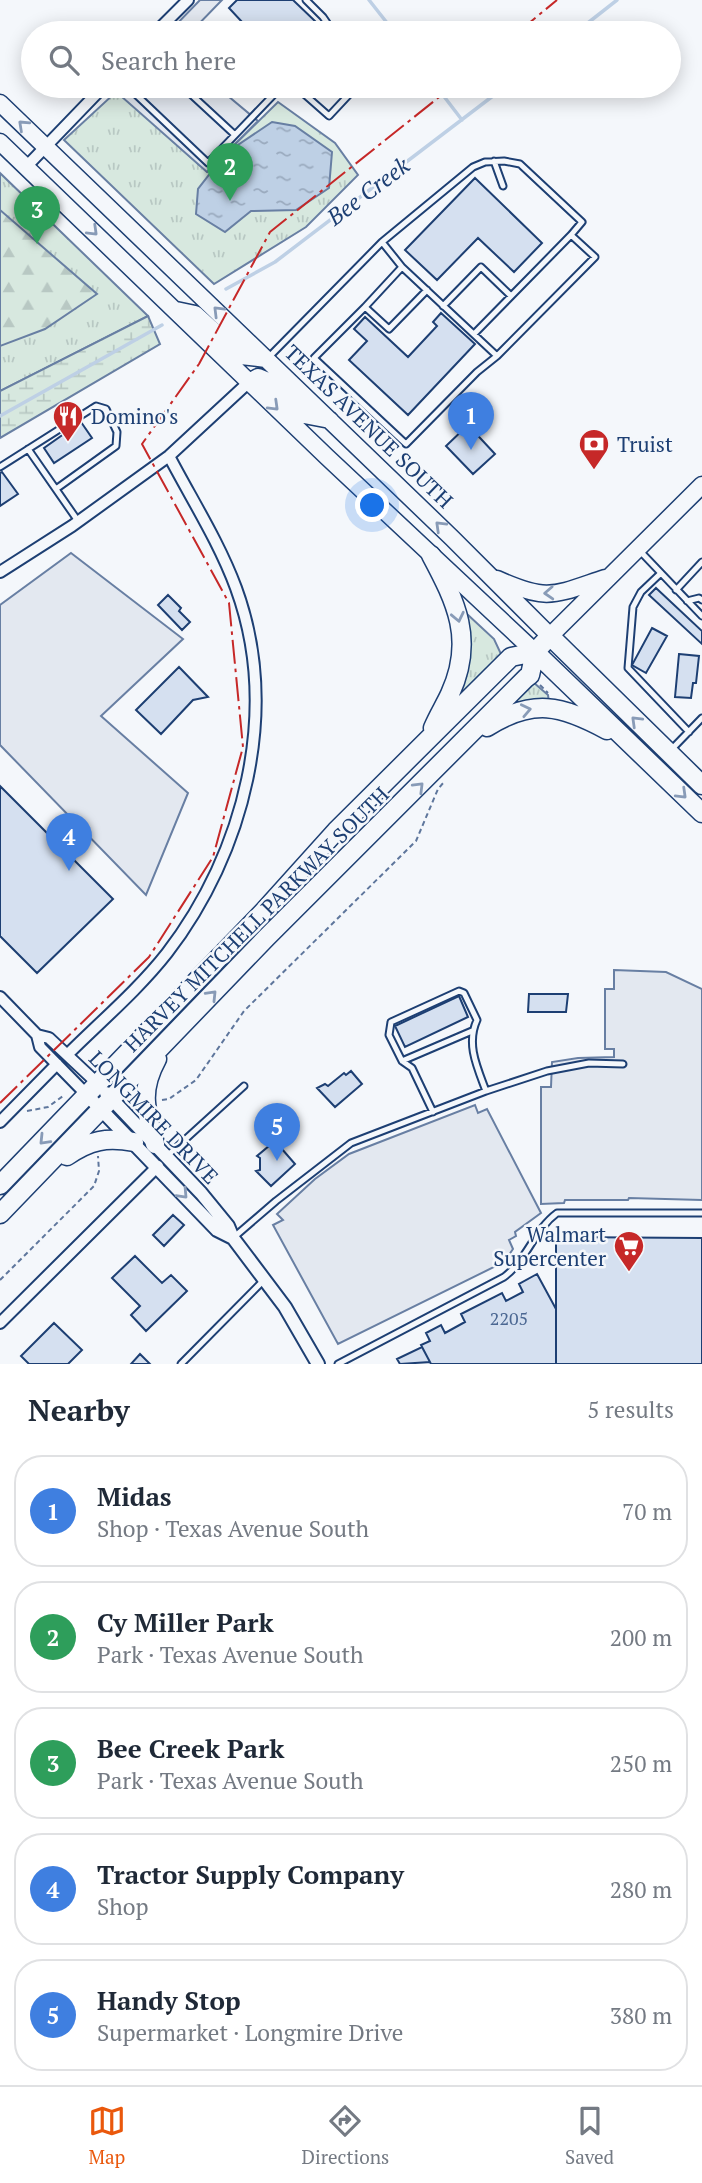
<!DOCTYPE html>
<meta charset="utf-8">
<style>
body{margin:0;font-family:"PT Serif",serif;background:#f6f6f7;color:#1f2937}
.you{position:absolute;left:373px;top:506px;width:24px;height:24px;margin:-18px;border:5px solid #fff;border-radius:50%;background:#1a73e8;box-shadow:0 0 0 10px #1a73e833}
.badge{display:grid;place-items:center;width:46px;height:46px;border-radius:50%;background:#ea580c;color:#fff;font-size:23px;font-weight:700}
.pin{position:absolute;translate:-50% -58px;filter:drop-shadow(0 2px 4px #0008)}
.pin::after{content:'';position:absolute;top:37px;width:24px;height:21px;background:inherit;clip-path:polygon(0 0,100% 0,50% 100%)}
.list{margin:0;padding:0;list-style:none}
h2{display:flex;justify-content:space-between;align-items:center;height:91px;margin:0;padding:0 28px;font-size:30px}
h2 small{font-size:23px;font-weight:400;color:#747a83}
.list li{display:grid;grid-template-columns:46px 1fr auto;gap:21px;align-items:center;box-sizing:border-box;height:112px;margin:0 14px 14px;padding:0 14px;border:2px solid #e0e1e3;border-radius:28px}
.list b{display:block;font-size:26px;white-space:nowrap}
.list p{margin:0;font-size:23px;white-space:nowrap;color:#747a83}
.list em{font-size:23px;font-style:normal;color:#747a83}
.icon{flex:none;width:38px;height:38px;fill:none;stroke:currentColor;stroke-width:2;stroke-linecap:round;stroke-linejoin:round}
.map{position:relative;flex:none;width:702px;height:1364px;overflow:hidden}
.search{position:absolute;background:#fff;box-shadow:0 4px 18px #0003;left:21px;right:21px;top:21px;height:77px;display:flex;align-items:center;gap:18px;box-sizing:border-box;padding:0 24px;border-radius:38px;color:#747a83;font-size:26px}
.sheet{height:721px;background:#fff}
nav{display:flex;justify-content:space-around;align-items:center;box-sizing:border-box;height:98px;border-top:2px solid #e0e1e3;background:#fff;font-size:19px;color:#747a83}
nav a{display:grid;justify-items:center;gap:4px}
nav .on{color:#ea580c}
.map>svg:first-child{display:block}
</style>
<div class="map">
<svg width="702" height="1364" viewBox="0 0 702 1364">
<defs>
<pattern id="grass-tufts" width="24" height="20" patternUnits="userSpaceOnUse" patternTransform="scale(1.75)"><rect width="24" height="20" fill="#d7e8df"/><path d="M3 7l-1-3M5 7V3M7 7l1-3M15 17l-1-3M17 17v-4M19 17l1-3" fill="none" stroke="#b8c8c3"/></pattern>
<pattern id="forest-firs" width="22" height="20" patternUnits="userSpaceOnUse" patternTransform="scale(1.75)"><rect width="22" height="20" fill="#d7e8df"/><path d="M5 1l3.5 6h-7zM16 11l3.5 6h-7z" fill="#b8c8c3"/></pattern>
<pattern id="wetland-marsh" width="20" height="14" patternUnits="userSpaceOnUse" patternTransform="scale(1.75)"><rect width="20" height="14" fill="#d7e8df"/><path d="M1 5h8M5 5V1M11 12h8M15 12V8" fill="none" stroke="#b8c8c3"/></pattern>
<pattern id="water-ripples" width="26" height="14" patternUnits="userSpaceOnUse" patternTransform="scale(1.75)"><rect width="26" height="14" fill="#bed0e5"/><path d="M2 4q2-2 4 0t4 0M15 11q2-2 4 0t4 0" fill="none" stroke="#9aaabe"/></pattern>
</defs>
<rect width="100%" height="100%" fill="#f4f7fb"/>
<path fill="url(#grass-tufts)" stroke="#687fa3" stroke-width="2" d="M117 91 207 172 278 102 335 143 358 175 306 227 214 284 64 140Z
M0 173 148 316 0 391Z
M467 614 494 639 501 654 457 698 465 616Z
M533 682 548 695 549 702 506 706Z"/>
<path fill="url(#forest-firs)" stroke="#687fa3" stroke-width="2" d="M0 210 97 294 45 329 0 346Z"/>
<path fill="url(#wetland-marsh)" stroke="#687fa3" stroke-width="2" d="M148 316 160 344 0 438V391Z"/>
<path fill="#e3e8f0" stroke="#687fa3" stroke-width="2" d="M200 0H222L190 33H168Z
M116 86H216L258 121 207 172 113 89Z
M71 553 183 639 101 716 188 793 146 895 0 745V605Z
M614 970 666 972 702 989V1200L629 1198 628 1200H565L564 1203 541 1204V1087H551L552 1062 578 1058 614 1057V1049H605V989H614Z
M475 1105 478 1113 487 1109 541 1213 515 1232 516 1236 509 1240 513 1249 504 1262 338 1344 273 1225 283 1220 277 1214 315 1179 349 1154Z"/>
<path fill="url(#water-ripples)" stroke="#687fa3" stroke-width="2" d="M272 122 295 126 332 152 329 188 296 210 251 211 225 232 196 214 198 189 226 153Z"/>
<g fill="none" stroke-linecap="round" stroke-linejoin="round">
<path stroke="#bed0e5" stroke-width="3.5" d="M369 0 395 33
M575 33 617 0
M436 86 462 120
M226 289 275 262 506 86
M0 416 162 325"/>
</g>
<path fill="#d5e0f0" stroke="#1d3f73" stroke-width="2" d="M237 0H293L317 23 306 33H233L243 23 229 8Z
M475 178 542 243 514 272 478 238 437 280 405 250Z
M441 313 475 344 408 415 349 360 367 341 354 329 365 317 408 357 437 326 433 322Z
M81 422 92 438 54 463 44 448Z
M468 425 495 454 473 474 446 446Z
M2 472 18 494 0 506V473Z
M656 588 702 631V644L649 595Z
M168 595 181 608 179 611 190 622 182 630 158 605Z
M652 628 667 636 646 673 632 665Z
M679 654 699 656 696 683H693L691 698 675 697Z
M179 667 208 697 193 700 161 734 136 710Z
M0 786 113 899 37 973 0 936Z
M529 994H568L566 1012H528Z
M459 996 468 1017 405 1047 395 1026Z
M351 1071 362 1084 335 1107 317 1088 325 1084 328 1086 344 1073 346 1075Z
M275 1141 295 1164 271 1186 256 1171 260 1170V1158L257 1156Z
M173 1215 184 1225 164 1246 153 1235Z
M556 1237 702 1238V1364H556Z
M135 1256 162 1283 171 1275 187 1291 146 1331 131 1315 140 1306 112 1278Z
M537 1274 556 1309V1364H431L421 1345 430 1341 426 1333 441 1325 445 1333 465 1322 461 1314 502 1293 506 1301 523 1292 519 1284Z
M54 1323 82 1350 68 1364H29L21 1356Z
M422 1347 430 1362 400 1364 397 1359Z
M140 1354 150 1364H131Z"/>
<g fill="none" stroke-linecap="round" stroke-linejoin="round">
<g stroke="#1d3f73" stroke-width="9">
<path id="service" d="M306 0 323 17 334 33
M127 86 208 163 235 135 182 86
M295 86 329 116 357 86
M342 86 350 93
M235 135 282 86
M494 161 503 186
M382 242 473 167 485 162 504 161 520 164 582 222 571 235
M402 267 365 307 389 329 427 290
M443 306 481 267 511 296
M365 307 314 358 406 444 477 372 497 356
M269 357 382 242 402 267 497 356 595 257 571 235 474 334
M28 449 78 521
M0 467 96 406 106 409 117 432 116 446 56 489
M639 550 702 616
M661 573 641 592 633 607 628 668 689 732
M676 590 702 562
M687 601 699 598 702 600
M670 751 702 718
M402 1061 472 1031
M433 1112 412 1068 402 1061 389 1035 391 1022 459 991 464 993 477 1020C466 1044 477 1067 486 1091
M167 1156 244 1086
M233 1238 276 1201 351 1143 486 1091 547 1071 589 1063 623 1064
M181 1364 263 1281
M338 1364 504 1277C527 1260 534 1230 557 1213H702"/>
</g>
<g stroke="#1d3f73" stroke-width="14">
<path id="minor" d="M155 33 188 0
M26 167 104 86
M0 572 72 526 169 456 249 382
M0 997 37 1035 40 1047 87 1095
M37 1035 49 1038 98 1084
M67 1055C100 1022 138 990 167 953 244 853 281 711 236 588 219 542 192 500 169 456
M0 1122 57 1064
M0 1323 158 1166"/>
</g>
<g stroke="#1d3f73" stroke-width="16">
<path id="tertiary" d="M106 1093 201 1193 228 1226 233 1238 285 1307 318 1364
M87 1095 217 1230 233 1238"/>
</g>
<g stroke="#1d3f73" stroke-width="19">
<path id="primary" d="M0 103 452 538 550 636 702 485
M0 142 327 457 535 652
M176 310 195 314 241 356 266 359
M249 382 258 377 270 382 304 415 330 420
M497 579C548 602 554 595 605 578"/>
</g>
<g stroke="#1d3f73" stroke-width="21">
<path id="trunk" d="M431 555C456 602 475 640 450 694 445 705 438 716 433 728
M535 652 702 813
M487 727C533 698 561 705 607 730
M155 1144C146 1110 139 1092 157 1059
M67 1156C90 1140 107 1137 134 1142
M0 1185 263 912 336 831 511 657 535 652
M0 1214 266 938 526 678 530 675 535 652 550 636 702 785"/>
</g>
<path stroke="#5e769c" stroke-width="2" stroke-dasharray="5 3.5" stroke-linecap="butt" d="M540 685 548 693
M162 1100 169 1099 196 1080 244 1011 416 841 438 789 444 782
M27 1111 48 1107 63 1096
M0 1280 94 1186 99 1171 98 1156"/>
<use href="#service" stroke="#f4f7fb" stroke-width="5"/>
<use href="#minor" stroke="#f4f7fb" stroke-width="10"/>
<use href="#tertiary" stroke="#f4f7fb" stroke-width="12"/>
<use href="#primary" stroke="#f4f7fb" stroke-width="16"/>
<use href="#trunk" stroke="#f4f7fb" stroke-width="18"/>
<path stroke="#c62828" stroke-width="2" stroke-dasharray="24 5 3.5 5" stroke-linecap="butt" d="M517 33 557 0
M0 1103 149 957 213 857 243 747 229 603 142 444 199 364 270 232 453 86"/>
</g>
<defs><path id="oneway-chevron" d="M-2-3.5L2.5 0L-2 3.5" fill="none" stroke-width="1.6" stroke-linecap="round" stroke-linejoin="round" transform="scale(1.75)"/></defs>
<g stroke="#889bb7">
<use href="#oneway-chevron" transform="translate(23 125) rotate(-137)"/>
<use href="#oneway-chevron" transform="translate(93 231) rotate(44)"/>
<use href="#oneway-chevron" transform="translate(218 311) rotate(-135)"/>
<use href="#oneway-chevron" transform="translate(274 406) rotate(44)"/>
<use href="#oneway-chevron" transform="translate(440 526) rotate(-136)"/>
<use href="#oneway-chevron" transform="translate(549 593) rotate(177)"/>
<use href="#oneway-chevron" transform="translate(458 617) rotate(78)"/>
<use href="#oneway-chevron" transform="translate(526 710) rotate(-12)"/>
<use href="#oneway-chevron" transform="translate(636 721) rotate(-136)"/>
<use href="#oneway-chevron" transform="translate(419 787) rotate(-45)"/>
<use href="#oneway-chevron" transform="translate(682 794) rotate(44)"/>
<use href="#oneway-chevron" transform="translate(212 995) rotate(-46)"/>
<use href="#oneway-chevron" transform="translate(44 1140) rotate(134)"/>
<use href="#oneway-chevron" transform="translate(183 1194) rotate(47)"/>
</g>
<defs>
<g id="restaurant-pin" transform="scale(1.575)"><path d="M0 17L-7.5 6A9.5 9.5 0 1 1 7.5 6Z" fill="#c62828" stroke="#f4f7fb"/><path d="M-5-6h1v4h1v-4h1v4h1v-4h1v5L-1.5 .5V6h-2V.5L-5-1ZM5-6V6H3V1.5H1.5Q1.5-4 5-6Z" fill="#fff"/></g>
<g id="bank-pin" transform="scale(1.575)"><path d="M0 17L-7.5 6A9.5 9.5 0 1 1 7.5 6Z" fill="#c62828" stroke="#f4f7fb"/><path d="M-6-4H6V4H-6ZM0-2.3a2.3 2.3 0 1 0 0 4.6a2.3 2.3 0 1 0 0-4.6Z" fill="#fff"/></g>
<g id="supermarket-pin" transform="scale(1.575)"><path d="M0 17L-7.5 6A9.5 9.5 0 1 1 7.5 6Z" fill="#c62828" stroke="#f4f7fb"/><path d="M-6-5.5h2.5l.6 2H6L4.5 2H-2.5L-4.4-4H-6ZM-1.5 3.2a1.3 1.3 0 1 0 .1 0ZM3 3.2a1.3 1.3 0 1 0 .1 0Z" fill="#fff"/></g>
</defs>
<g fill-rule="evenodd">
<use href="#restaurant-pin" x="68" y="416"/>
<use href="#bank-pin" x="594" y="444"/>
<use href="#supermarket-pin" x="629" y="1246"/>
</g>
<g text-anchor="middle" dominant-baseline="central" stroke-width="5" stroke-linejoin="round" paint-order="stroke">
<g font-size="18" fill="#4b6792">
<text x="509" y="1318">2205</text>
</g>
<g font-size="21" fill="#1d3f73" stroke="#f4f7fb" text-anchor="start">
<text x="91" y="416">Domino's</text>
<text x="617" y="444">Truist</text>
<text x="606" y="1234" text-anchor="end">Walmart<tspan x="606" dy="24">Supercenter</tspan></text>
</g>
<g font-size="21" fill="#1d3f73" stroke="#f4f7fb">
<text transform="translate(369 426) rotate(44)">TEXAS AVENUE SOUTH</text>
<text transform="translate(256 919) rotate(-45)">HARVEY MITCHELL PARKWAY SOUTH</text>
<text transform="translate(154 1117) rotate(46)">LONGMIRE DRIVE</text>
</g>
<g font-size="23" font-style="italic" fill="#1d3f73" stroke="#f4f7fb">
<text transform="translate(368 191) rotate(-37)">Bee Creek</text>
</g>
</g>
</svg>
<div class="you"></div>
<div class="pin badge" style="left:471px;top:450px;background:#3f7fe0">1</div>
<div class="pin badge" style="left:230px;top:201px;background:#2e9e5b">2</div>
<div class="pin badge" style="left:37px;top:244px;background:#2e9e5b">3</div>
<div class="pin badge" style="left:69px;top:871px;background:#3f7fe0">4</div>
<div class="pin badge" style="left:277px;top:1161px;background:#3f7fe0">5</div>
<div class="search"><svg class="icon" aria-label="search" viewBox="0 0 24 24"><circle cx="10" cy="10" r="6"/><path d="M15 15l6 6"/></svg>Search here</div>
</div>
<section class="sheet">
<h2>Nearby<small>5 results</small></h2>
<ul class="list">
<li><span class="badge" style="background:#3f7fe0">1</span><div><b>Midas</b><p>Shop · Texas Avenue South</p></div><em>70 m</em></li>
<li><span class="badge" style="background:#2e9e5b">2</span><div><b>Cy Miller Park</b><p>Park · Texas Avenue South</p></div><em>200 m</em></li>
<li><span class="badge" style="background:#2e9e5b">3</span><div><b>Bee Creek Park</b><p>Park · Texas Avenue South</p></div><em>250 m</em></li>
<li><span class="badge" style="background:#3f7fe0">4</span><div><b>Tractor Supply Company</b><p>Shop</p></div><em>280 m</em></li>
<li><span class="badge" style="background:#3f7fe0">5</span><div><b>Handy Stop</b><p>Supermarket · Longmire Drive</p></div><em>380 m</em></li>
</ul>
</section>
<nav>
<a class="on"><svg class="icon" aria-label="map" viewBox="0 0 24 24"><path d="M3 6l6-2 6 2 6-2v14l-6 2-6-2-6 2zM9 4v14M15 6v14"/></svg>Map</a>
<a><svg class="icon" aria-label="directions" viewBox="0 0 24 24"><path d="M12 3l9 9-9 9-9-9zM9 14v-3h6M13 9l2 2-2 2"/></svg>Directions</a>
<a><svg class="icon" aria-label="saved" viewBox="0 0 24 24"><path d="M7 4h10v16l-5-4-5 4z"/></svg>Saved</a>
</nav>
